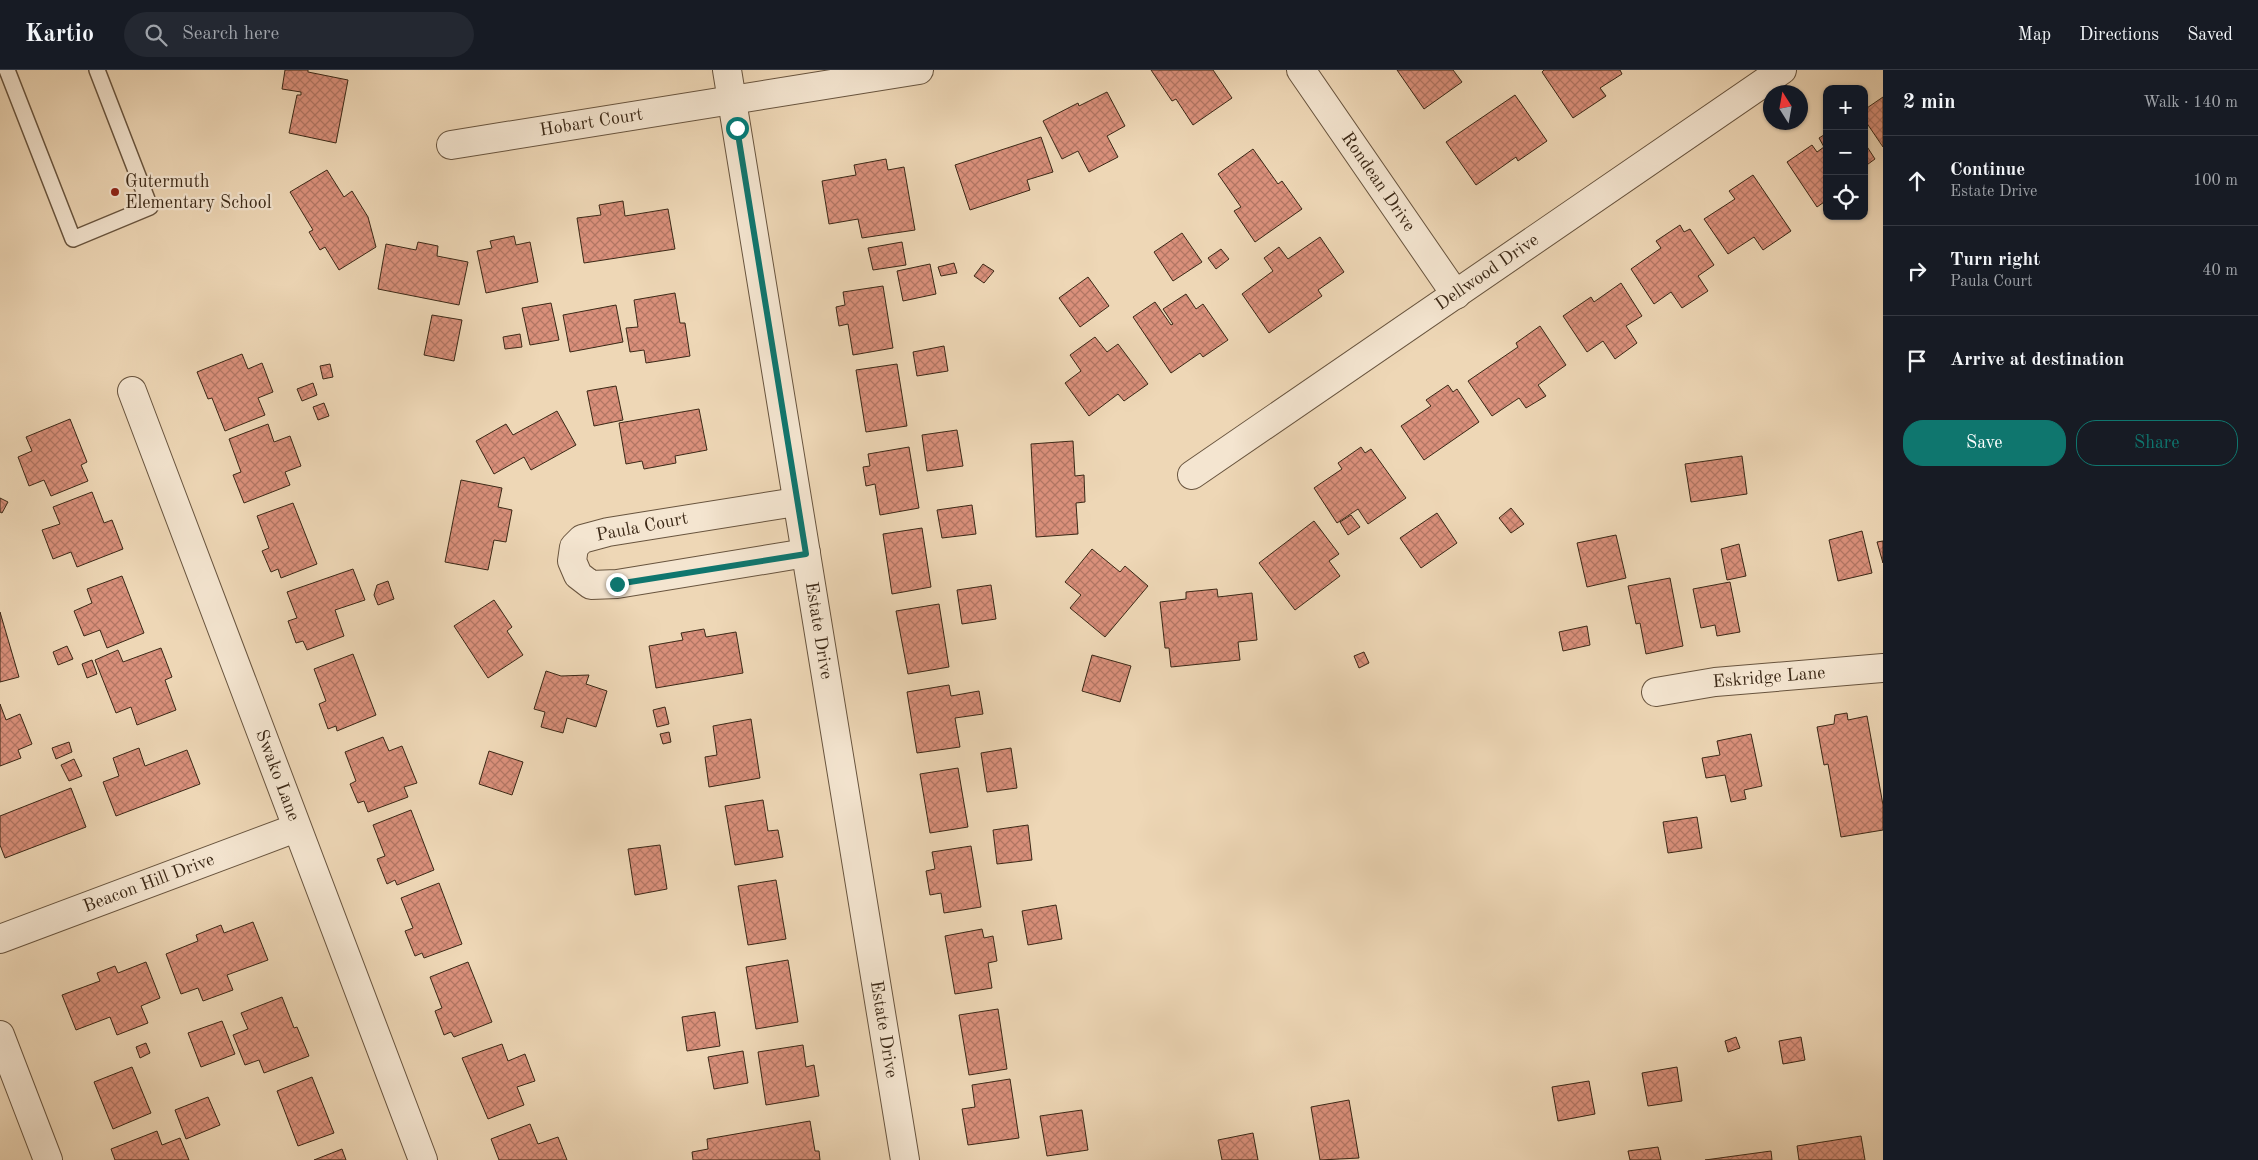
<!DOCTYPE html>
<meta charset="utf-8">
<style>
body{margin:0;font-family:"Old Standard TT",serif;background:#242831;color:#f1f3f6}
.controls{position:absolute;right:15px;top:15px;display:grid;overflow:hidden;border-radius:10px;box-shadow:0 1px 4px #0004}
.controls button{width:45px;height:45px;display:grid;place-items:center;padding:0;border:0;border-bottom:1px solid #363941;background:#171b24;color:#f1f3f6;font:25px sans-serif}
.compass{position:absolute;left:1763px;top:15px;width:45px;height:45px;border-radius:50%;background:#171b24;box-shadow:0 1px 4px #0004;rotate:349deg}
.stop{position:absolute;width:15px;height:15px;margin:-11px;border:4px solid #0f766e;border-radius:50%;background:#fff}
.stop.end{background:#0f766e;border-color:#fff;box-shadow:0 1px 5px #0008}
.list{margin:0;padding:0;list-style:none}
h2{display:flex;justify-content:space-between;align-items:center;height:65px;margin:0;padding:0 20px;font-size:21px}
h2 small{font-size:16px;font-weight:400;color:#9ea1a6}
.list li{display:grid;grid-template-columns:32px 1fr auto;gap:15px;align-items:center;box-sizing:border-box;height:90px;padding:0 20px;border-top:1px solid #363941}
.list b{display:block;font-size:19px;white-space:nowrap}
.list p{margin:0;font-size:16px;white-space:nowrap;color:#9ea1a6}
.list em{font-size:16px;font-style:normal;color:#9ea1a6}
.actions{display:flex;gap:10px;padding:15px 20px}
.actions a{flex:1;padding:11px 0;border:1px solid #0f766e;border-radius:20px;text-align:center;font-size:18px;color:#0f766e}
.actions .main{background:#0f766e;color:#fff}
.icon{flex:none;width:28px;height:28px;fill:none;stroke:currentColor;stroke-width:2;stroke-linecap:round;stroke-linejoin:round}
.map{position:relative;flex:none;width:1883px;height:1090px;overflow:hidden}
header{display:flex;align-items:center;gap:30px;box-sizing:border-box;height:70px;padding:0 25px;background:#171b24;border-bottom:1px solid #363941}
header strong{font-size:24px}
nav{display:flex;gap:28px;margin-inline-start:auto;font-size:18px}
.search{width:350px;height:45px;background:#242831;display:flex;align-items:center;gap:12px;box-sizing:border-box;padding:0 18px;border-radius:28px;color:#9ea1a6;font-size:19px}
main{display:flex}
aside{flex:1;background:#171b24}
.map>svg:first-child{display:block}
</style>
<header>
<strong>Kartio</strong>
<div class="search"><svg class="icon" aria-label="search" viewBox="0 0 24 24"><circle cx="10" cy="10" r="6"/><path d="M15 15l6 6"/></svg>Search here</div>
<nav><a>Map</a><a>Directions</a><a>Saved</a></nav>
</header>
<main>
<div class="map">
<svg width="1883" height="1090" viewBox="0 0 1883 1090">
<defs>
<pattern id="building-cross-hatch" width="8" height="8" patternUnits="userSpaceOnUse" patternTransform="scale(1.25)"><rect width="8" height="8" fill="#da907b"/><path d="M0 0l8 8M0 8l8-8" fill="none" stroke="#b27664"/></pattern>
</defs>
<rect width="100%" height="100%" fill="#eed7b6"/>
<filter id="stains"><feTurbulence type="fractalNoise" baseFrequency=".004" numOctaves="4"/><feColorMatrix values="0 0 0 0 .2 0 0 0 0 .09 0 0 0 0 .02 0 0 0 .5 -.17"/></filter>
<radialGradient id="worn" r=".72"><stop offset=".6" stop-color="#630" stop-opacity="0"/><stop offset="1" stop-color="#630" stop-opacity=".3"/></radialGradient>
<path fill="url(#building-cross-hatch)" stroke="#3b2816" d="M285 0H308V2L348 10 336 73 289 63 297 25H301V22L282 19Z
M1151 0H1213L1232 28 1193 55 1176 29 1172 31Z
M1397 0H1453L1462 12 1424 39Z
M1544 0H1620L1622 4 1600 18 1606 26 1573 48 1542 2Z
M1107 22 1125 56 1107 66 1118 87 1089 102 1078 81 1062 89 1043 51 1078 33 1079 36Z
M1515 25 1547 71 1518 91 1516 87 1476 115 1446 72Z
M1883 27V77L1864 49V40Z
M1827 63V130L1817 137 1787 92 1812 75 1817 82 1824 77 1819 68Z
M1041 67 1053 102 1027 110 1030 120 970 140 955 95Z
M1864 72 1875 89 1864 97Z
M1253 79 1278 114 1282 111 1302 139 1255 172 1234 141 1241 137 1218 104Z
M886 89 888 100 904 97 915 160 862 168 858 149 829 154 822 111 856 105 854 95Z
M327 100 344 127 352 121 368 147 376 177 339 200 325 177 320 180 309 162 313 160 290 122Z
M1753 105 1791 161 1763 180 1754 167 1728 184 1704 149 1735 129 1729 121Z
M623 131 625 146 668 139 675 179 584 193 577 148 601 145 599 135Z
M1680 155 1684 162 1690 159 1714 195 1698 206 1708 221 1682 238 1671 222 1654 234 1631 199 1661 178 1656 171Z
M1182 163 1202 192 1173 211 1154 182Z
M514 166 516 175 530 172 538 212 486 223 477 181 492 178 490 171Z
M1320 167 1344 202 1318 220 1322 226 1269 263 1242 224 1273 201 1264 188 1279 177 1288 189Z
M418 172 438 176 437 186 468 192 459 235 378 219 386 174 416 180Z
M902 172 906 195 873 200 868 178Z
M1221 179 1229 189 1216 199 1208 188Z
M954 193 957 203 941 206 938 197Z
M930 194 936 224 903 231 897 201Z
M983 194 994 201 984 213 974 206Z
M1088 207 1109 236 1080 257 1059 228Z
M1621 213 1642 246 1626 256 1637 273 1615 289 1603 271 1587 282 1563 246 1591 227 1594 232Z
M883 216 893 278 853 285 848 254 839 256 836 237 845 235 843 222Z
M675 223 680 253H685L690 286 646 293 644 280 630 282 626 258 638 257 634 230Z
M1186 224 1196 239 1203 234 1228 270 1203 287 1200 283 1171 303 1133 247 1155 232 1171 255 1173 254 1163 239Z
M551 233 559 270 530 275 522 238Z
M616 235 623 272 570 282 563 245Z
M432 245 462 250 454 291 424 285Z
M1540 256 1566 295 1538 315 1546 326 1526 338 1519 328 1492 346 1468 311 1518 277 1516 273Z
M520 264 522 277 505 279 503 267Z
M1095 267 1107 282 1118 274 1148 314 1124 331 1118 324 1089 346 1065 313 1081 301 1070 285Z
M944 276 948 301 917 306 913 282Z
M242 284 248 299 262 293 273 322 258 328 265 345 225 361 212 328 208 329 197 302Z
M330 294 333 307 323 309 320 296Z
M897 294 907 356 866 362 856 300Z
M313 313 317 325 302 331 297 319Z
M1448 315 1453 322 1457 319 1479 352 1424 390 1401 356 1431 336 1426 330Z
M616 316 623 350 594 356 587 321Z
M324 333 329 346 318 350 313 337Z
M699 339 707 380 675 386 676 393 644 399 642 391 626 394 619 353Z
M557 341 576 375 531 400 524 387 494 404 476 371 506 354 513 365Z
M70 349 87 392 81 395 88 411 51 426 44 410 29 416 18 387 32 381 26 367Z
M268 354 274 372 290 366 301 396 285 402 290 415 244 433 233 405 241 402 229 369Z
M957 360 963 396 927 401 922 365Z
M1073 371 1075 406 1084 405 1085 432 1076 433 1078 464 1036 467 1031 374Z
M909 377 919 438 880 445 875 414 866 416 863 397 870 396 868 384Z
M1361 377 1365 383 1371 379 1406 428 1368 454 1358 439 1337 453 1314 418 1342 399 1338 393Z
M1742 386 1747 424 1691 432 1685 394Z
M461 410 502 418 498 437 512 440 506 472 494 470 488 500 445 492Z
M92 422 104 453 112 450 123 479 77 497 71 482 53 489 42 460 60 454 53 437Z
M0 428 8 432 2 443 0 442Z
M293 433 317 494 281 508 278 499 271 502 262 481 269 478 257 446Z
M972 435 976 464 942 468 937 440Z
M1511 438 1524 454 1511 463 1499 448Z
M1437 443 1457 473 1421 498 1400 468Z
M1351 445 1360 457 1348 465 1340 452Z
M1314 451 1339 484 1329 491 1340 506 1295 540 1259 493Z
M922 458 931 517 892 524 883 464Z
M1862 461 1872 503 1838 511 1829 470Z
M1616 465 1626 508 1587 517 1577 473Z
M1883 471V493L1877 472Z
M1739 474 1746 506 1727 510 1721 479Z
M1092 479 1120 502 1125 496 1148 516 1105 567 1070 538 1081 525 1065 512Z
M353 499 365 530 335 540 344 566 307 580 303 571 296 573 288 551 297 548 287 522Z
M122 506 144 563 107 578 100 560 84 566 74 541 92 533 87 519Z
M1670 508 1683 576 1646 584 1640 553 1636 554 1628 516Z
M388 511 394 529 378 535 374 525 377 515Z
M1730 512 1740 562 1717 566 1715 555 1701 558 1693 519Z
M991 515 996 549 962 554 957 520Z
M1217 519 1218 527 1252 523 1257 570 1238 572 1240 590 1171 597 1169 578H1165L1160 532 1186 529V522Z
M494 530 512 557 507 561 523 585 488 608 454 556Z
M939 534 949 597 908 604 896 541Z
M0 542 19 607 0 612Z
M1587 556 1590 575 1563 581 1559 562Z
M704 559 706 567 736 562 743 603 656 618 649 576 683 570 681 563Z
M67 576 73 589 58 595 53 582Z
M161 578 172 607 165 610 176 640 137 655 131 637 116 643 95 590 118 580 123 592Z
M1364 582 1369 593 1359 598 1354 586Z
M353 584 376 645 337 661 336 656 328 659 319 634 326 631 314 599Z
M1092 585 1131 596 1120 632 1082 621Z
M92 590 97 604 87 608 82 594Z
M546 601 561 606 589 605 586 614 607 621 596 657 567 648 563 663 541 657 545 642 534 639Z
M949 615 951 626 979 621 983 644 955 648 960 677 917 683 907 622Z
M0 634 6 650 20 644 32 674 18 680 21 688 0 696Z
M665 637 669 654 657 657 653 640Z
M1847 643 1848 650 1867 646 1883 735V760L1841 767 1828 694 1824 695 1817 657 1834 654 1835 645Z
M751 649 760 708 709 717 705 687 717 685 713 656Z
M669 662 671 672 663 674 660 664Z
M1751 664 1762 716 1744 720 1746 729 1731 732 1725 705 1706 708 1702 688 1720 685 1717 671Z
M383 667 389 681 402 676 417 713 404 717 408 727 368 742 364 731 358 733 350 714 356 711 345 682Z
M69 672 72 682 56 689 52 678Z
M139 678 145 696 187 680 200 714 116 746 103 712 119 706 113 688Z
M1011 678 1017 718 987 722 981 683Z
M489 681 523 692 512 725 479 714Z
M74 689 82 706 69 711 61 695Z
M958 698 968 757 930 763 920 704Z
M71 718 86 757 5 788 0 775V746Z
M763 730 768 761 778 760 783 787 735 795 725 736Z
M411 740 434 800 397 815 395 810 387 814 377 789 385 786 373 755Z
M1697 747 1702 778 1668 783 1663 752Z
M1028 755 1032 790 997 794 993 760Z
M660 775 667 819 635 825 628 779Z
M971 776 981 837 944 843 941 823 930 825 926 801 935 799 932 782Z
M776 810 786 869 748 875 738 816Z
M439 813 462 874 424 888 422 883 415 886 405 861 413 858 401 828Z
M1056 835 1062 869 1028 875 1022 841Z
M253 852 268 890 227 905 233 920 203 931 198 918 181 924 166 884 198 871 196 865 221 855 224 863Z
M982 859 984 868 993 866 997 891 988 893 992 918 955 924 945 866Z
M788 890 798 952 756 959 746 897Z
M146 892 160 928 141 936 148 953 117 965 110 947 76 960 62 925 100 911 97 903 115 896 118 903Z
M468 892 492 952 454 967 451 962 444 965 435 941 442 938 430 907Z
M282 927 294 958 297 957 309 986 264 1003 259 990 245 995 233 965 248 959 241 943Z
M998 939 1007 999 969 1005 959 945Z
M715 942 720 976 687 981 682 947Z
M222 951 235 984 201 997 188 963Z
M1736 967 1740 978 1728 982 1725 971Z
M1801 967 1805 990 1783 994 1779 971Z
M146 973 150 983 140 988 136 977Z
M502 974 508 991 525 984 535 1011 517 1017 524 1035 488 1049 462 988Z
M803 975 806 997 814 995 819 1026 766 1035 758 982Z
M743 981 748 1013 714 1019 708 987Z
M132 997 151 1043 113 1059 94 1012Z
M1677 997 1682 1031 1648 1036 1642 1003Z
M312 1007 334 1063 298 1076 277 1021Z
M1010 1009 1019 1068 968 1075 962 1039 975 1037 972 1015Z
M1589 1011 1595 1044 1558 1051 1552 1017Z
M208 1027 220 1055 186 1069 175 1040Z
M1349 1030 1359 1088 1320 1090 1311 1037Z
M1082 1040 1088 1080 1047 1086 1040 1046Z
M810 1051 815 1081H819L820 1090H693L692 1082 708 1079 707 1069Z
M530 1054 538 1074 558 1067 567 1090H499L491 1069Z
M157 1061 162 1075 180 1068 189 1090H115L111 1079Z
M1253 1063 1258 1090H1222L1218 1070Z
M1861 1066 1865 1090H1799L1797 1076Z
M1658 1077 1661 1090H1630L1628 1081Z
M342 1079 346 1090H314Z
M1771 1081 1772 1090H1705Z"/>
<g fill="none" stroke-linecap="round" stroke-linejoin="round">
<g stroke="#68543e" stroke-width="18">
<path id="lane" d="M7 0 73 169 150 137 97 0"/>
</g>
<g stroke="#68543e" stroke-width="30">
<g id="street">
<path id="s1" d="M727 0 905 1090"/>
<path id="s2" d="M1301 0 1456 225"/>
<path id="s3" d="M451 75 919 0"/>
<path id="s4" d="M132 321 423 1090"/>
<path id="s5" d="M1192 405 1782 0"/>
<path d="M796 432 608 462 582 469 574 477 572 491 578 505 591 515 617 514 806 483"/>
<path id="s6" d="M1656 622 1715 612 1883 598"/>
<path id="s7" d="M0 869 296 758"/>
<path d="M0 965 48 1090"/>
</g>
</g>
<use href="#lane" stroke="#f4e5d0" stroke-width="15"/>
<use href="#street" stroke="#f4e5d0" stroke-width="28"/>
</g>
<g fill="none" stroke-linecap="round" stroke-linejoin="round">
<path stroke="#0f766e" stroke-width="6" d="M617 514 806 484 737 58"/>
</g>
<circle fill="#8f2418" stroke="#f4e5d0" stroke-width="2" cx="115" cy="122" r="5"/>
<g text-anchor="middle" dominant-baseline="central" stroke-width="4.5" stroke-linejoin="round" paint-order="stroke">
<g font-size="18" fill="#3b2816" stroke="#f4e5d0">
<text stroke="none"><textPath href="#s3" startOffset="142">Hobart Court</textPath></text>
<text stroke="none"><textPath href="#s2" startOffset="136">Rondean Drive</textPath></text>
<text stroke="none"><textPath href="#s5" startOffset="358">Dellwood Drive</textPath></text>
<text transform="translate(642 457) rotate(-11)">Paula Court</text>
<text stroke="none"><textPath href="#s1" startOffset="568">Estate Drive</textPath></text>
<text stroke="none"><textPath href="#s6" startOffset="114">Eskridge Lane</textPath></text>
<text stroke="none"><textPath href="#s4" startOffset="411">Swako Lane</textPath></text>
<text stroke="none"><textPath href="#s7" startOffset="159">Beacon Hill Drive</textPath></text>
<text stroke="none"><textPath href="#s1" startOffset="972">Estate Drive</textPath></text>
</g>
<g font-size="18" fill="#3b2816" stroke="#f4e5d0" text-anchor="start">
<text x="125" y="112">Gutermuth<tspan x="125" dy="21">Elementary School</tspan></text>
</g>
</g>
<rect width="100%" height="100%" filter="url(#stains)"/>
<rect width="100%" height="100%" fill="url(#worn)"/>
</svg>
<div class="controls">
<button>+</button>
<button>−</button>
<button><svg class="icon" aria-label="locate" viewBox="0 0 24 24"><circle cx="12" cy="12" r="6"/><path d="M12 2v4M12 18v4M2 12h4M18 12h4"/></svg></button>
</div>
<svg class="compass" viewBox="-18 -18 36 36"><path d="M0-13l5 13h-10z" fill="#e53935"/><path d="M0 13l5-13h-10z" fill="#9ea1a6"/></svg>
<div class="stop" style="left:737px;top:58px"></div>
<div class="stop end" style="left:617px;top:514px"></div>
</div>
<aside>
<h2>2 min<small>Walk · 140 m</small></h2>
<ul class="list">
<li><svg class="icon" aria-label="ahead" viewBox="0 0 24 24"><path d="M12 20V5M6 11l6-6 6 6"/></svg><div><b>Continue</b><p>Estate Drive</p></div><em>100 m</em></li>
<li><svg class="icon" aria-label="right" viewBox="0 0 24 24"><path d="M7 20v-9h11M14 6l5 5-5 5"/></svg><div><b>Turn right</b><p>Paula Court</p></div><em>40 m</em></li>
<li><svg class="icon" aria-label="arrive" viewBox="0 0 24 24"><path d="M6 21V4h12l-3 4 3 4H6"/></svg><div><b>Arrive at destination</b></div></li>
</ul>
<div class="actions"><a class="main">Save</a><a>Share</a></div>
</aside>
</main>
